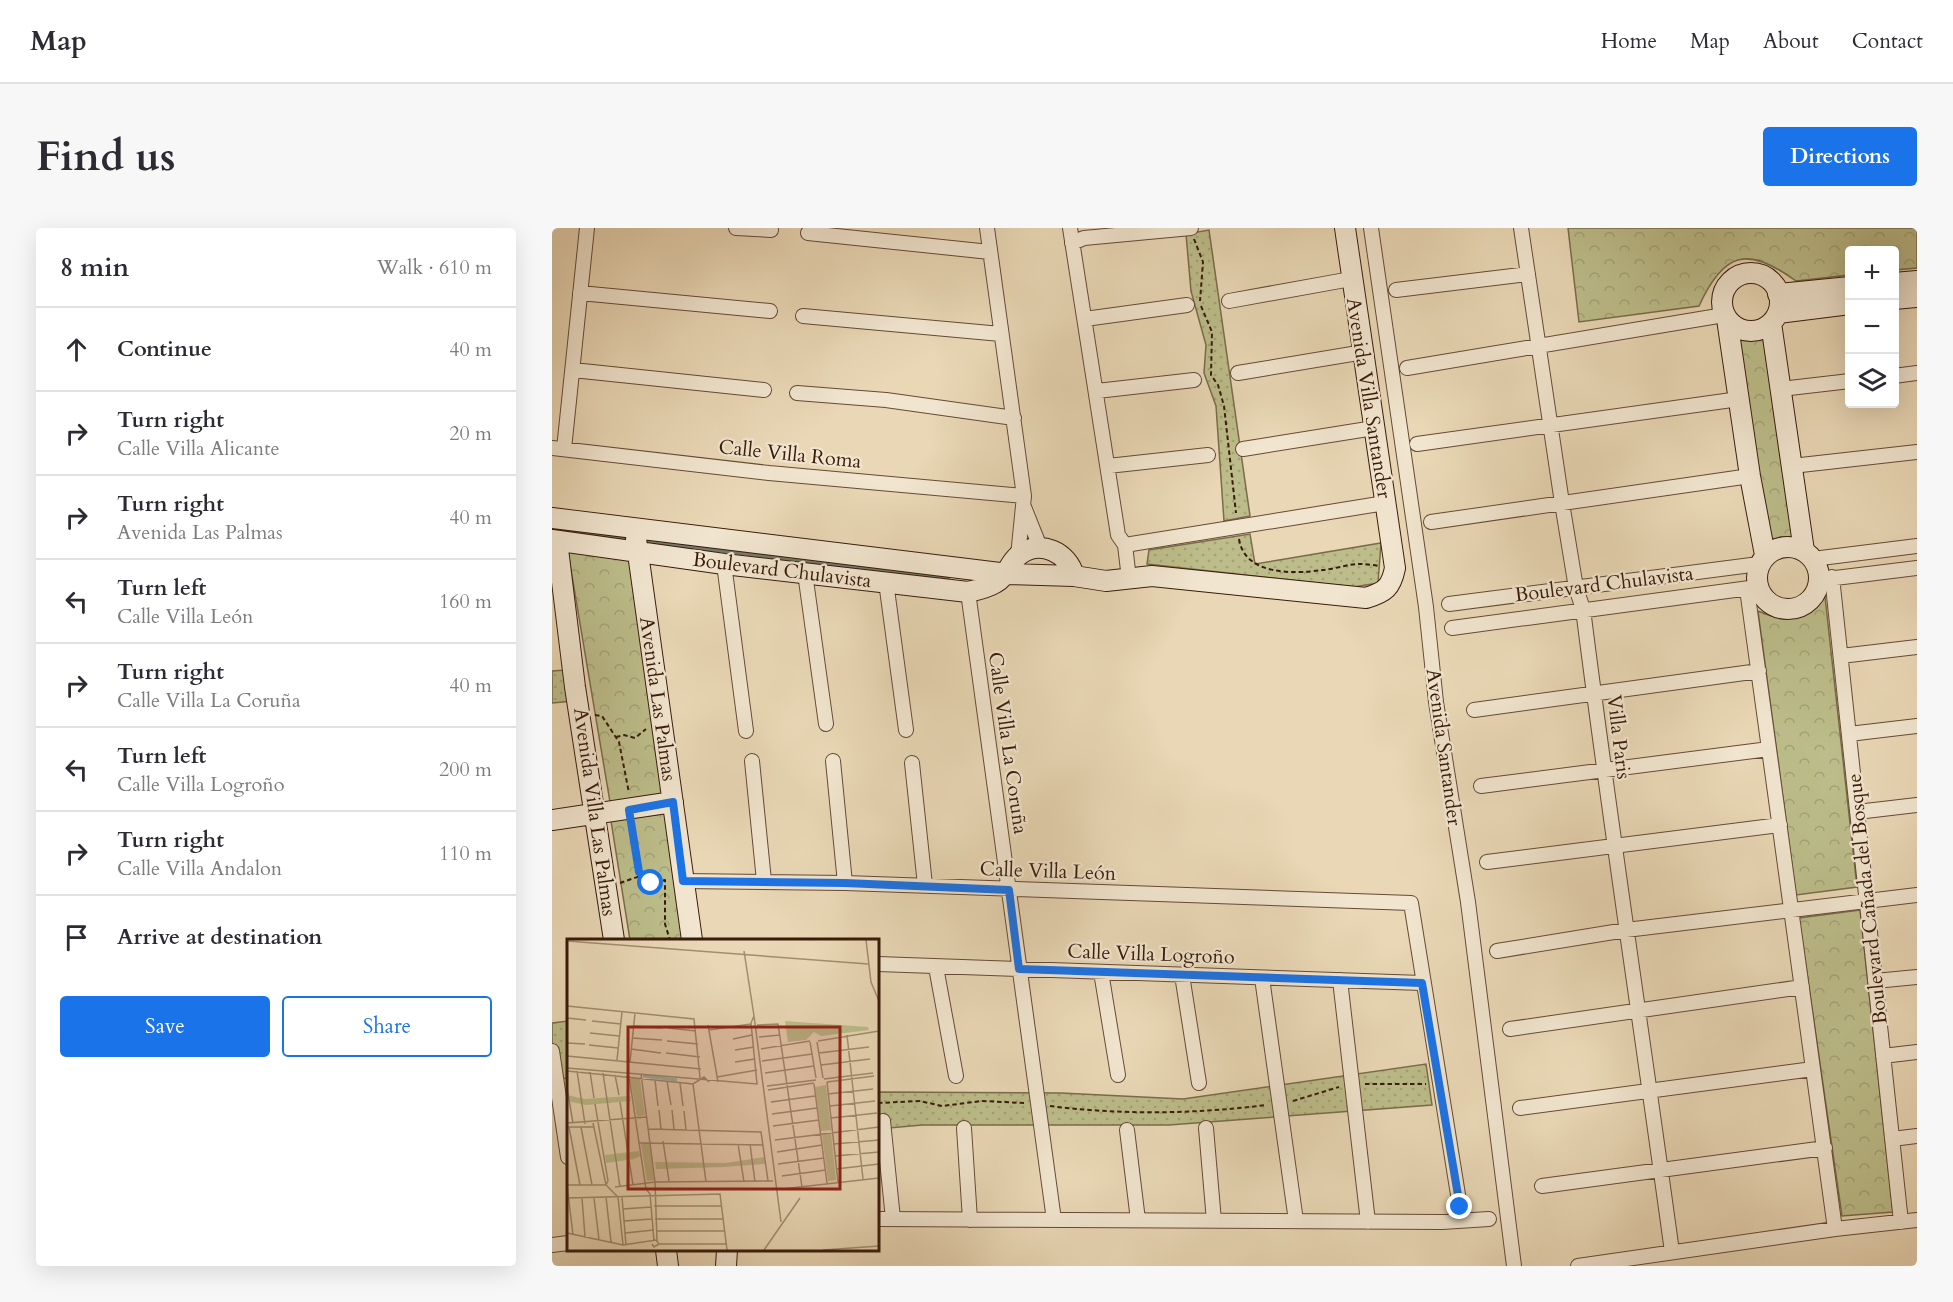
<!DOCTYPE html>
<meta charset="utf-8">
<style>
body{margin:0;font-family:Cardo,serif;background:#f7f7f7;color:#2b2b33}
.controls{position:absolute;right:18px;top:18px;display:grid;overflow:hidden;border-radius:6px;box-shadow:0 6px 24px #0002}
.controls button{width:54px;height:54px;display:grid;place-items:center;padding:0;border:0;border-bottom:2px solid #e1e1e2;background:#fff;color:#2b2b33;font:30px sans-serif}
.stop{position:absolute;width:18px;height:18px;margin:-14px;border:4px solid #1a73e8;border-radius:50%;background:#fff}
.stop.end{background:#1a73e8;border-color:#fff;box-shadow:0 2px 6px #0008}
.list{margin:0;padding:0;list-style:none}
h2{display:flex;justify-content:space-between;align-items:center;height:78px;margin:0;padding:0 24px;font-size:26px}
h2 small{font-size:20px;font-weight:400;color:#7c7c81}
.list li{display:grid;grid-template-columns:39px 1fr auto;gap:18px;align-items:center;box-sizing:border-box;height:84px;padding:0 24px;border-top:2px solid #e1e1e2}
.list b{display:block;font-size:22px;white-space:nowrap}
.list p{margin:0;font-size:20px;white-space:nowrap;color:#7c7c81}
.list em{font-size:20px;font-style:normal;color:#7c7c81}
.actions{display:flex;gap:12px;padding:18px 24px}
.actions a{flex:1;padding:14px 0;border:2px solid #1a73e8;border-radius:6px;text-align:center;font-size:21px;color:#1a73e8}
.actions .main{background:#1a73e8;color:#fff}
.icon{flex:none;width:33px;height:33px;fill:none;stroke:currentColor;stroke-width:2;stroke-linecap:round;stroke-linejoin:round}
.map{position:relative;flex:none;width:1365px;height:1038px;overflow:hidden;border-radius:6px}
header{display:flex;align-items:center;gap:36px;box-sizing:border-box;height:84px;padding:0 30px;background:#fff;border-bottom:2px solid #e1e1e2}
header strong{font-size:28px}
nav{display:flex;gap:33px;margin-inline-start:auto;font-size:21px}
.intro{display:flex;align-items:center;justify-content:space-between;box-sizing:border-box;height:144px;padding:0 36px}
h1{margin:0;font-size:42px}
.button{padding:15px 27px;border-radius:6px;background:#1a73e8;color:#fff;font-size:21px;font-weight:700}
main{display:flex;gap:36px;padding:0 36px}
aside{flex:1;background:#fff;border-radius:6px;box-shadow:0 6px 24px #0002}
.map>svg:first-child{display:block}
</style>
<header>
<strong>Map</strong>
<nav><a>Home</a><a>Map</a><a>About</a><a>Contact</a></nav>
</header>
<div class="intro"><h1>Find us</h1><a class="button">Directions</a></div>
<main>
<aside>
<h2>8 min<small>Walk · 610 m</small></h2>
<ul class="list">
<li><svg class="icon" aria-label="ahead" viewBox="0 0 24 24"><path d="M12 20V5M6 11l6-6 6 6"/></svg><div><b>Continue</b></div><em>40 m</em></li>
<li><svg class="icon" aria-label="right" viewBox="0 0 24 24"><path d="M7 20v-9h11M14 6l5 5-5 5"/></svg><div><b>Turn right</b><p>Calle Villa Alicante</p></div><em>20 m</em></li>
<li><svg class="icon" aria-label="right" viewBox="0 0 24 24"><path d="M7 20v-9h11M14 6l5 5-5 5"/></svg><div><b>Turn right</b><p>Avenida Las Palmas</p></div><em>40 m</em></li>
<li><svg class="icon" aria-label="left" viewBox="0 0 24 24"><path d="M17 20v-9H6M10 6l-5 5 5 5"/></svg><div><b>Turn left</b><p>Calle Villa León</p></div><em>160 m</em></li>
<li><svg class="icon" aria-label="right" viewBox="0 0 24 24"><path d="M7 20v-9h11M14 6l5 5-5 5"/></svg><div><b>Turn right</b><p>Calle Villa La Coruña</p></div><em>40 m</em></li>
<li><svg class="icon" aria-label="left" viewBox="0 0 24 24"><path d="M17 20v-9H6M10 6l-5 5 5 5"/></svg><div><b>Turn left</b><p>Calle Villa Logroño</p></div><em>200 m</em></li>
<li><svg class="icon" aria-label="right" viewBox="0 0 24 24"><path d="M7 20v-9h11M14 6l5 5-5 5"/></svg><div><b>Turn right</b><p>Calle Villa Andalon</p></div><em>110 m</em></li>
<li><svg class="icon" aria-label="arrive" viewBox="0 0 24 24"><path d="M6 21V4h12l-3 4 3 4H6"/></svg><div><b>Arrive at destination</b></div></li>
</ul>
<div class="actions"><a class="main">Save</a><a>Share</a></div>
</aside>
<div class="map">
<svg width="1365" height="1038" viewBox="0 0 1365 1038">
<defs>
<pattern id="grass-dots" width="8" height="8" patternUnits="userSpaceOnUse" patternTransform="scale(1.5)"><rect width="8" height="8" fill="#bcbd8a"/><path d="M2 2h.1M6 6h.1" fill="none" stroke="#a2a276" stroke-width="1.8" stroke-linecap="round"/></pattern>
<pattern id="park-crowns" width="20" height="18" patternUnits="userSpaceOnUse" patternTransform="scale(1.5)"><rect width="20" height="18" fill="#bcbd8a"/><path d="M2 6a3 3 0 1 1 6 0M12 15a3 3 0 1 1 6 0" fill="none" stroke="#a2a276"/></pattern>
</defs>
<rect width="100%" height="100%" fill="#e9d7b5"/>
<filter id="stains"><feTurbulence type="fractalNoise" baseFrequency=".00333" numOctaves="4"/><feColorMatrix values="0 0 0 0 .2 0 0 0 0 .09 0 0 0 0 .02 0 0 0 .5 -.17"/></filter>
<radialGradient id="worn" r=".72"><stop offset=".6" stop-color="#630" stop-opacity="0"/><stop offset="1" stop-color="#630" stop-opacity=".3"/></radialGradient>
<path fill="url(#grass-dots)" stroke="#7a6c4a" stroke-width="1.5" d="M657 2 698 288 672 293 664 178 652 145 654 117 639 63 634 6Z
M698 306 703 336 829 315 826 355 802 359 595 336 597 322Z
M14 442 21 473 0 475V443Z
M16 793V850L0 852V795Z
M874 836 880 877 617 897H370L326 901V864L509 865 631 871Z"/>
<path fill="url(#park-crowns)" stroke="#7a6c4a" stroke-width="1.5" d="M1016 0H1365V40L1343 42 1342 22H1298L1297 47 1244 53C1196 18 1172 23 1147 78L1027 94Z
M1217 108 1243 309H1229L1215 313 1184 112 1200 113Z
M16 324 80 332 112 566 58 574Z
M1273 369 1305 659 1244 667 1206 383C1236 396 1249 392 1273 369Z
M117 585 132 712H78L59 593Z
M1308 682 1341 984 1290 988 1247 690Z"/>
<g fill="none" stroke-linecap="round" stroke-linejoin="round">
<path stroke="#737a69" stroke-width="4" d="M0 301 77 311
M93 313 396 351"/>
<g stroke="#654a36" stroke-width="16">
<path id="street" d="M184 0 219 2
M435 0 472 268 466 328
M518 0 566 307 573 317 577 351
M819 0 874 379 884 474 916 674 962 1038
M969 0 1010 275 1024 360 1031 381C1058 596 1091 810 1120 1024
M256 5 438 24
M520 15 532 10 639 0
M844 62 976 46
M28 65 218 83
M677 73 799 51
M251 88 449 106
M533 91 635 77
M855 140 1172 87
M21 142 212 162
M686 145 812 124
M1342 148 1365 145
M1229 161 1298 153
M545 163 642 152
M245 165 334 172 462 190
M865 216 1187 171
M0 220 217 245 472 268
M12 221 35 0
M691 221 822 200
M556 238 656 227
M1240 238 1365 224
M472 279 488 319
M879 294 1198 248
M573 317 833 275
M1261 331 1365 318
M172 336 194 503
M253 345 274 496
M1280 349 1349 994
M1267 352 1365 340
M334 354 354 502
M1195 361 1283 1001
M416 364 502 992
M897 376 1207 336
M900 400 1205 359
M1289 428 1365 419
M922 482 1207 443
M1297 506 1365 498
M200 533 212 653
M281 533 293 655
M360 535 373 657
M929 558 1217 521
M1305 584 1365 577
M935 634 1228 597
M131 653 293 655 859 675 908 979 902 991
M945 723 1074 702 1365 667
M326 736 870 755
M384 739 404 848
M549 744 566 847
M630 747 647 855
M710 750 744 993
M788 752 816 994
M1323 753 1365 749
M958 801 1250 759
M0 823 16 929
M1331 828 1365 824
M968 880 1261 841
M331 893 341 991
M412 900 418 992
M654 900 662 993
M575 902 586 992
M1340 911 1365 908
M990 958 1273 920
M326 991 890 994 937 991
M0 1017 16 1015
M1026 1038 1283 1001 1365 992"/>
</g>
<g stroke="#391b0b" stroke-width="22">
<path id="secondary" d="M1170 74a29 29 0 1 1 58 0a29 29 0 1 1-58 0Z
M1342 55 1365 53
M1226 66 1298 59
M1342 71 1365 69
M1226 85 1298 76
M1175 91 1198 248 1213 327
M1219 95 1252 323
M0 290 456 346 522 348 554 353 600 348 814 370C833 364 839 360 843 340L793 0
M84 311 140 712
M0 312 172 336 416 364C425 362 435 360 443 355 456 348 456 336 467 327 488 311 516 324 522 348
M5 313 23 459 62 712
M1205 350a31 31 0 1 1 62 0a31 31 0 1 1-62 0Z
M0 592 121 574
M114 1022 116 1038
M174 1038 175 1022"/>
</g>
<path stroke="#391b0b" stroke-width="2" stroke-dasharray="4.5 3" stroke-linecap="butt" d="M642 11 651 34 648 73
M649 78 660 104 659 147 666 157 672 178 684 285
M687 311C693 348 742 346 771 342 783 341 796 336 808 336 814 336 821 337 827 338
M43 487 50 488 67 514 77 565
M64 509 72 507 83 510 94 501
M80 598 87 644 99 655 113 652V696L118 712
M68 655 91 647
M813 856H874
M741 873 787 859
M326 875 368 873 390 878 430 873 472 875
M498 878C568 887 644 886 714 877"/>
<use href="#street" stroke="#f1e5cf" stroke-width="14"/>
<use href="#secondary" stroke="#f1e5cf" stroke-width="20"/>
</g>
<g fill="none" stroke-linecap="round" stroke-linejoin="round">
<path stroke="#1a73e8" stroke-width="8" d="M99 655 87 644 77 582 121 574 131 653 293 655 457 662 467 741 870 755 908 979"/>
</g>
<g text-anchor="middle" dominant-baseline="central" stroke-width="4.5" stroke-linejoin="round" paint-order="stroke">
<g font-size="20" fill="#391b0b" stroke="#f1e5cf">
<text transform="translate(817 170) rotate(81)">Avenida Villa Santander</text>
<text transform="translate(238 226) rotate(6)">Calle Villa Roma</text>
<text transform="translate(230 342) rotate(7)">Boulevard Chulavista</text>
<text transform="translate(1052 356) rotate(-7)">Boulevard Chulavista</text>
<text transform="translate(106 471) rotate(82)">Avenida Las Palmas</text>
<text transform="translate(1067 509) rotate(83)">Villa Paris</text>
<text transform="translate(456 515) rotate(82)">Calle Villa La Coruña</text>
<text transform="translate(892 519) rotate(82)">Avenida Santander</text>
<text transform="translate(43 584) rotate(82)">Avenida Villa Las Palmas</text>
<text transform="translate(496 643) rotate(2)">Calle Villa León</text>
<text transform="translate(1315 671) rotate(-96)">Boulevard Cañada del Bosque</text>
<text transform="translate(599 726) rotate(2)">Calle Villa Logroño</text>
</g>
</g>
<g transform="translate(15 711)">
<rect width="312" height="312" fill="#e9d7b5"/>
<path d="M0 156 18 160 63 157 64 162 19 166 0 162ZM72 212 73 217 67 220 39 224 38 216ZM197 218 198 225 157 228 89 230 88 223 159 224Z" fill="#bcbd8a"/>
<path d="M218 82 301 88 302 91 254 97 247 93 239 101 221 103ZM63 139 73 140 78 176 70 178ZM259 146 264 191 254 192 248 148ZM264 194 269 241 261 242 255 196ZM83 203 87 241 80 242 74 205Z" fill="#bcbd8a"/>
<path fill="none" stroke="#99baa8" stroke-width="3" d="M76 137 110 141"/>
<path fill="none" stroke="#a38c71" stroke-width="1.5" d="M299 1 304 43 312 62M0 2 301 25M0 67 127 80 133 139M187 77 214 283M0 79 19 81M25 82 54 85M141 86 151 143M190 86 211 85 235 248M67 87 95 89M101 89 129 92M142 91 184 85M23 94 52 97M280 96 296 240M192 98 213 96M65 99 95 101M166 100 185 96M100 102 131 105M251 102 312 92M243 103 249 139M250 103 256 139M0 104 18 105M22 106 51 109M64 110 94 114M194 110 243 102M168 111 187 108M99 114 133 118M252 114 302 108M0 117 134 130M50 121 55 73M195 122 245 115M63 123 68 74M168 123 188 120M254 126 303 120M0 129 190 145 184 84 187 77 177 12M0 132 126 145 137 138 142 143M10 132 18 185M23 133 27 159M36 134 53 248M198 134 247 127M74 135 88 243 90 302M48 136 52 156M62 137 79 250 83 255 87 302M150 138 190 131M257 140 306 134M88 141 91 167M100 142 104 166M260 143 271 243M260 143 307 137M113 144 116 167M126 145 139 243M247 145 260 244M200 147 249 141M0 149 6 184M201 151 247 144M261 155 306 150M53 163 66 246M204 163 248 157M28 165 41 242 39 246M263 167 308 162M92 171 94 190M105 171 107 190M117 172 119 191M205 175 250 169M264 179 310 174M0 184 80 178M26 184 39 246M206 187 252 181M1 188H26M2 188 13 246M14 188 25 246M81 190 194 193 201 242M208 201 312 188M96 202 102 242M71 204 196 206M171 205 177 243M183 205 188 243M267 205 312 201M210 213 255 206M268 217 312 213M211 225 257 219M269 230 312 225M215 237 259 231M0 246H39L51 258 56 306M0 246 6 296M48 248 88 243 206 242M215 250 312 239M39 258 44 303M55 258 59 306M0 259 153 255 160 311M15 259 18 298M27 259 32 301M87 267H155M56 270 84 268M88 280H156M57 282 85 280M89 292H158M0 294 56 306 89 301 92 305 87 308 85 305M58 294 87 291M92 305H160M197 311 233 259M256 311 312 307"/>
<path fill="#8f2418" fill-opacity="0.15" stroke="#8f2418" stroke-width="3" d="M61 88H273V250H61Z"/>
<rect width="312" height="312" fill="none" stroke="#391b0b" stroke-width="3"/>
</g>
<rect width="100%" height="100%" filter="url(#stains)"/>
<rect width="100%" height="100%" fill="url(#worn)"/>
</svg>
<div class="controls">
<button>+</button>
<button>−</button>
<button><svg class="icon" aria-label="layers" viewBox="0 0 24 24"><path d="M12 4l9 5-9 5-9-5zM3 14l9 5 9-5"/></svg></button>
</div>
<div class="stop" style="left:99px;top:655px"></div>
<div class="stop end" style="left:908px;top:979px"></div>
</div>
</main>
